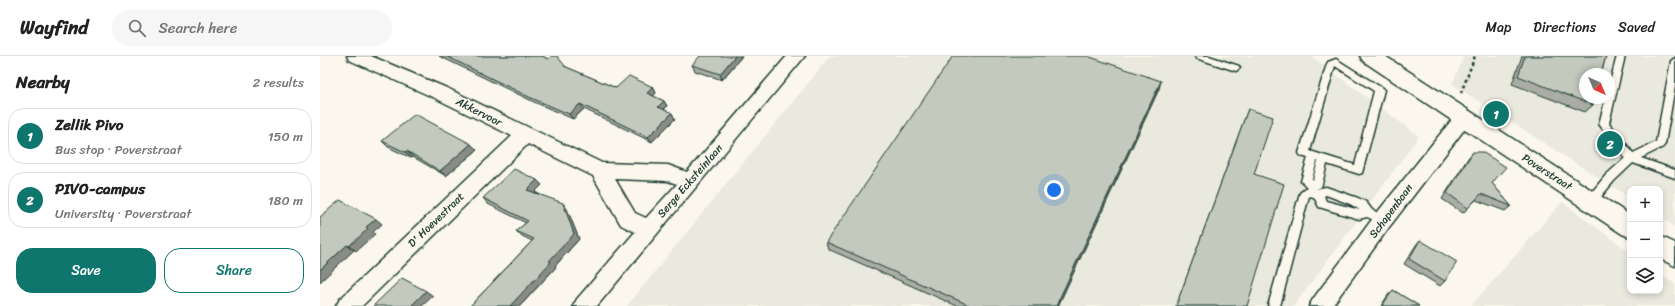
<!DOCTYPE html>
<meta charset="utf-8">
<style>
body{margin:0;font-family:Sriracha,sans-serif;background:#f6f6f6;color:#222}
.controls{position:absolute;right:12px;bottom:12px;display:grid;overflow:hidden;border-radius:8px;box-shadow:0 2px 6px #0003}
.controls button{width:36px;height:36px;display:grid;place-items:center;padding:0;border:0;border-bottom:1px solid #e0e0e0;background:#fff;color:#222;font:20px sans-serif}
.compass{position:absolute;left:1259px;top:12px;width:36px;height:36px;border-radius:50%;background:#fff;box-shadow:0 2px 6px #0003;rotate:136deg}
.you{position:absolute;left:734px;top:134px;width:14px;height:14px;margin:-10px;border:3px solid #fff;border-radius:50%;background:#1a73e8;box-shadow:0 0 0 6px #1a73e833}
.badge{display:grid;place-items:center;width:26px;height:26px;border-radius:50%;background:#0f766e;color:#fff;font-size:13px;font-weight:700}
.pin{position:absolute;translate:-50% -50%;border:2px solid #fff;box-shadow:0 1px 4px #0006}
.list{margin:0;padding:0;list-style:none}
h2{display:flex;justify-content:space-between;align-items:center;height:52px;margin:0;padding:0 16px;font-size:17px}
h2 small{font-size:13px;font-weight:400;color:#767676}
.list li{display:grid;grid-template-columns:26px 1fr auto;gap:12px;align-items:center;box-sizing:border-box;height:56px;margin:0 8px 8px;padding:0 8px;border:1px solid #e0e0e0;border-radius:16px}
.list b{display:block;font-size:15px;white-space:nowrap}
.list p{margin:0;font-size:13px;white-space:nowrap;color:#767676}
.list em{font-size:13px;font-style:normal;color:#767676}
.actions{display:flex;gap:8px;padding:12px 16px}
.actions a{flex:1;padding:9px 0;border:1px solid #0f766e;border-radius:16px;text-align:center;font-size:14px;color:#0f766e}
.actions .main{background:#0f766e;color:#fff}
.icon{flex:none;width:22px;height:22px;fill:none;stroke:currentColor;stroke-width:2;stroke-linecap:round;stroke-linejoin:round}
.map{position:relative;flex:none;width:1355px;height:250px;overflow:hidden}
header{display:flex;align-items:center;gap:24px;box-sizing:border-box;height:56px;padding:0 20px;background:#fff;border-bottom:1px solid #e0e0e0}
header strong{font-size:19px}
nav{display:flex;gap:22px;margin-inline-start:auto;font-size:14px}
.search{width:280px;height:36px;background:#f6f6f6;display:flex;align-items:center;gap:10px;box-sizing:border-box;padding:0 14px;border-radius:22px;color:#767676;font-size:15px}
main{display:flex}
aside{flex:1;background:#fff}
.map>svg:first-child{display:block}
</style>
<header>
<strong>Wayfind</strong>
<div class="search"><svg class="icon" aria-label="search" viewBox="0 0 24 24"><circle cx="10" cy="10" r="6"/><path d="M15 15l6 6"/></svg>Search here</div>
<nav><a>Map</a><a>Directions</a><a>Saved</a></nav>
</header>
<main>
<aside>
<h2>Nearby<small>2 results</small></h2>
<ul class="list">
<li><span class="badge">1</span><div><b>Zellik Pivo</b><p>Bus stop · Poverstraat</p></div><em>150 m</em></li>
<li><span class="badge">2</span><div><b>PIVO-campus</b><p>University · Poverstraat</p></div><em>180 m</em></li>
</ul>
<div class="actions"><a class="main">Save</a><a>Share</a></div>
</aside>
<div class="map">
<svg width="1355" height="250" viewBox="0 0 1355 250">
<rect width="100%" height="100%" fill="#fbf7ec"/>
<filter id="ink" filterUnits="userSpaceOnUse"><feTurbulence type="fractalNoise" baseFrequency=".025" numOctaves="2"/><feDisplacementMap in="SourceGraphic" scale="8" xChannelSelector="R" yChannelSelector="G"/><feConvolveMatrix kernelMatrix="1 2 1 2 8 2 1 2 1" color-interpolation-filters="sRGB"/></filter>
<g filter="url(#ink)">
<path fill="#eae9de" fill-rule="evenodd" d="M510 0H991L1099 80 974 250H307Z
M1144 0H1355V171L1340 161V133H1310V142L1132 28ZM1265 18H1289V42H1265Z
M1242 146 1310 196V235H1340V218L1355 228V250H1151Z"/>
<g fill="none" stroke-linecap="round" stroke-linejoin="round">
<g stroke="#1f3d34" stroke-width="3">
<path id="lane" d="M875 0H889L919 10 920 12 916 15 876 2Z
M1297 0H1305L1289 67 1313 97 1336 86 1351 5 1355 2V30L1345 88 1343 91 1321 102 1355 114V122L1313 107 1294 125 1275 148 1271 149 1267 148 1266 145 1267 142 1286 119 1305 102 1279 68 1286 42H1289V30Z
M1016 3 1062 32 1064 34 1042 117 1039 118 1007 108 1002 128 1001 131 996 133 1006 131 1038 142 1046 146 1052 154 1067 161 1068 164 1067 167 1063 168 1047 161 1039 163 999 151 994 141 989 140 960 250H948L980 137 987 131 981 125 988 102 981 100 979 97 1007 8 1008 6ZM1015 10 1054 35 1035 109 990 95ZM997 105H998L993 124 992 123ZM1006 139 1030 148 1040 154 1006 145 1004 140Z"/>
</g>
<g stroke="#1f3d34" stroke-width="3">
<path id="street" d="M27 0H51L129 33 282 107 348 109 367 116 467 0H485L277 250H253L257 243 315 176 301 169 273 120 208 88 42 250H16L20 243 192 80 117 43 29 4ZM295 123 348 125 357 128 326 162 315 157Z
M1144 54 1150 56 1153 61 1150 66 1070 170 1012 250H989L993 243 1056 158 1138 56Z"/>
</g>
<g stroke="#1f3d34" stroke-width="3">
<path id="secondary" d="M1040 0H1065L1310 159V181L1302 178 1043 5Z
M1340 180 1355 187V210L1340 203Z"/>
</g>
<path stroke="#1f3d34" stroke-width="2.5" stroke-dasharray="3 3" stroke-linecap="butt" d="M1141 37 1155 0"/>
<use href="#lane" fill="#fbf7ec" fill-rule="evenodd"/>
<use href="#street" fill="#fbf7ec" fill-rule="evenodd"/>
<use href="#secondary" fill="#fbf7ec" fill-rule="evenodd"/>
</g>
<path fill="#a9ada3" stroke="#1f3d34" d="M119 0H222L228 3 245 10 246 11 296 32 333 31 336 37 333 40 344 45 347 50 344 54 355 63 332 86 264 53 253 63 214 46Z
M422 0 402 24 375 15 372 9Z
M1202 0H1286L1273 49 1265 56 1192 28Z
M839 33 738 250H637L508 193 506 186Z
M928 53 934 118 927 250H856Z
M62 85 157 94 126 120 93 101 91 102 68 91Z
M1153 96 1172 127 1191 150 1185 155 1156 144 1143 157 1122 143 1148 102Z
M217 124 222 129 215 136 247 153 259 183 235 210 236 211 200 250H150L212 185 202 180 196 175 206 167 168 148 163 142Z
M1100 184 1125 225 1120 230 1084 208 1096 189Z
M1073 234 1099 250H1061L1068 239Z"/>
<path fill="#898d85" stroke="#1f3d34" d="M415 0H422L402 24 400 18Z
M841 25 839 33 738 250H736Z
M333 31 336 37 331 43 327 37Z
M344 45 347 50 341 56 338 51Z
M260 48 264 53 253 63 249 58Z
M352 57 355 63 332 86 328 81Z
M151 88 157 94 126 120 120 115Z
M87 95 93 101 91 102 85 96Z
M217 124 222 129 212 139 207 134Z
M243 147 247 153 259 183 235 210 236 211 200 250H190L229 205Z
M56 163 62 168 53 176 55 178 36 195 29 190 46 171Z
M27 189 34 194 0 226V214Z
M106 235 113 240 102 250H91Z"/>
<path fill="#c4c9be" stroke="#1f3d34" d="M126 0H222L228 3 232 0H237L245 10H244L296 32 309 20 333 31 327 37 344 45 338 51 352 57 328 81 260 48 249 58 209 41Z
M380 0H415L400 18 372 9Z
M633 0H767L841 25 736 250H651L506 186Z
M1205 0H1286L1281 18H1265V42H1274L1273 49 1198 20Z
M928 53 953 61 934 118 964 128 927 250H856Z
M95 58 151 88 120 115 87 95 85 96 62 85Z
M1153 96H1162L1186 111 1172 127 1191 150 1161 138 1148 152 1127 137Z
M194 113 217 124 207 134 243 147 254 178 229 205 231 206 190 250H150L214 183 196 175 208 165 163 142Z
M20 144 56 163 46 171 48 173 29 190 27 189 0 214V161Z
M1100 184 1137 206 1125 225 1089 203Z
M82 222 106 235 91 250H53Z
M1073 234 1099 250H1062Z"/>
</g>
<g text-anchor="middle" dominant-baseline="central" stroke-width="3.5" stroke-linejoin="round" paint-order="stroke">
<g font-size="11" fill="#1f3d34" stroke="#fbf7ec">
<text transform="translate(159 56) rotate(27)">Akkervoor</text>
<text transform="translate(1227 116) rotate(33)">Poverstraat</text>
<text transform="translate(370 125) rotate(-49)">Serge Ecksteinlaan</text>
<text transform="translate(1071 155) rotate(-53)">Schapenbaan</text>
<text transform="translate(116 164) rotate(-44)">D' Hoevestraat</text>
</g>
</g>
</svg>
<div class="controls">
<button>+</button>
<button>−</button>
<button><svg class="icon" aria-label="layers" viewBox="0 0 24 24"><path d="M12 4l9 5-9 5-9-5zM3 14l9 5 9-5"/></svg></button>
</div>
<svg class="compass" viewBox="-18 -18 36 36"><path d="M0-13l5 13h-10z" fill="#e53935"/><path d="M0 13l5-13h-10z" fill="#767676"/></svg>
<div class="you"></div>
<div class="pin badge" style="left:1176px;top:58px">1</div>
<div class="pin badge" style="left:1290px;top:88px">2</div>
</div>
</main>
